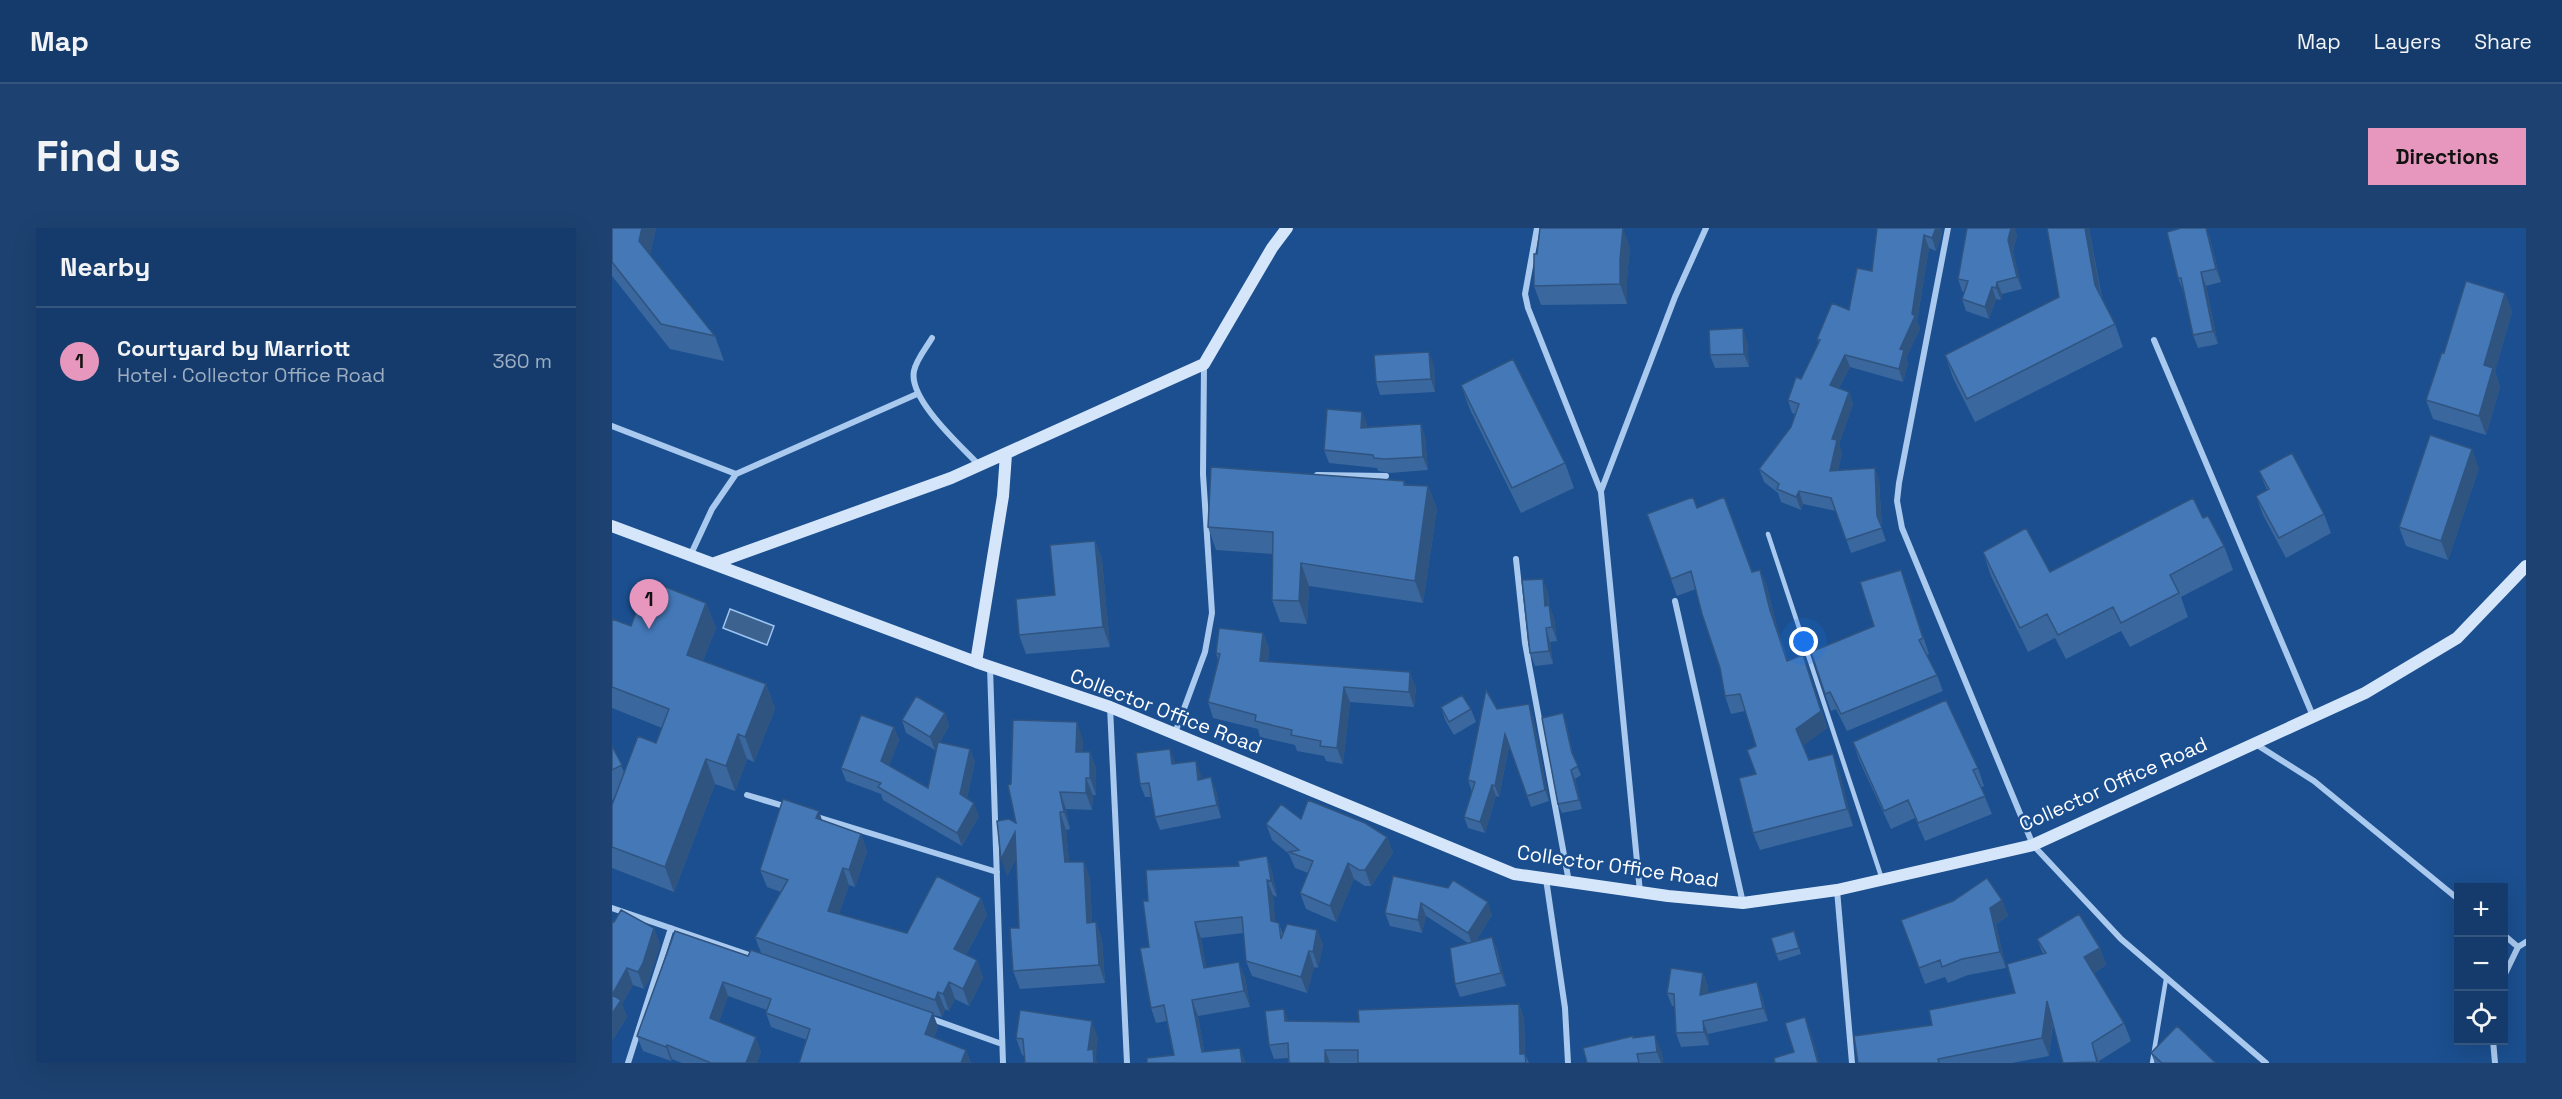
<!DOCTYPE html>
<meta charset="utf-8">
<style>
body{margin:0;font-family:"Space Grotesk",sans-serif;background:#1d4271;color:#f1f3f6}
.controls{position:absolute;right:18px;bottom:18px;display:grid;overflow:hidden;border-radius:0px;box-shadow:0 6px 24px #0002}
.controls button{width:54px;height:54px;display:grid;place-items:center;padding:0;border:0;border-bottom:2px solid #33557e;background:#143b6b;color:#f1f3f6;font:30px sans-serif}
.you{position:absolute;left:1192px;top:414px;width:21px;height:21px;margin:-15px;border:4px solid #fff;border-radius:50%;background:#1a73e8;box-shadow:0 0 0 9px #1a73e833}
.badge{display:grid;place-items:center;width:39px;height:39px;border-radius:50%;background:#e797bd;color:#111;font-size:20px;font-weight:700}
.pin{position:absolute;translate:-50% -50px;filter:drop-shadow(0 2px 3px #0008)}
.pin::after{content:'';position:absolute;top:32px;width:21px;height:18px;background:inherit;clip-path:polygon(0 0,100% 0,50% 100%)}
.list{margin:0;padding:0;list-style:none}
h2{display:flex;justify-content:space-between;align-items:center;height:78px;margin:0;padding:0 24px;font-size:26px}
h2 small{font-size:20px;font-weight:400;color:#9dadc1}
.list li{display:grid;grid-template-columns:39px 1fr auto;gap:18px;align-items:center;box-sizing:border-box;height:108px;padding:0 24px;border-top:2px solid #33557e}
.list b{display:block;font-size:22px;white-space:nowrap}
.list p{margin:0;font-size:20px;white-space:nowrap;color:#9dadc1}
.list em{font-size:20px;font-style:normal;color:#9dadc1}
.icon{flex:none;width:33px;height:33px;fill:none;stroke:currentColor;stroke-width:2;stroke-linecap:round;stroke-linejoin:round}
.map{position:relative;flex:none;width:1914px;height:835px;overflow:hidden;border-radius:0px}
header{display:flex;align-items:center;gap:36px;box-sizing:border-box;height:84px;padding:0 30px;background:#143b6b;border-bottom:2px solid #33557e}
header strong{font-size:28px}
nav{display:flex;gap:33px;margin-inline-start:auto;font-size:21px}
.intro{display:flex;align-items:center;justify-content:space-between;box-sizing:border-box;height:144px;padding:0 36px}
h1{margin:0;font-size:42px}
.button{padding:15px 27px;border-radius:0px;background:#e797bd;color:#111;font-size:21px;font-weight:700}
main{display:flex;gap:36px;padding:0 36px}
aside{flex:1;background:#143b6b;border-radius:0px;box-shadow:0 6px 24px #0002}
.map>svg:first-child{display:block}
</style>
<header>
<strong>Map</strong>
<nav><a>Map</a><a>Layers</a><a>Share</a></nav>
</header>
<div class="intro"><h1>Find us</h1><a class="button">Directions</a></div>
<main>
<aside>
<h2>Nearby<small></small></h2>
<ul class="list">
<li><span class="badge">1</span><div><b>Courtyard by Marriott</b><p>Hotel · Collector Office Road</p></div><em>360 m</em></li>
</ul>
</aside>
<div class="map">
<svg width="1914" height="835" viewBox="0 0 1914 835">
<rect width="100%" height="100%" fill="#1b4f8f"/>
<path fill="#3c6290" stroke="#9cc4f0" stroke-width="1.5" d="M118 381 162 398 155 417 111 400Z"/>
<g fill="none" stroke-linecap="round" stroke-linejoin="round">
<path stroke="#a9c9ee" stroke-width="4.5" d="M1156 306 1270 651
M1540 835 1554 751"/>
<path stroke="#a9c9ee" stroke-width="6" d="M925 0 913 66 916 80 989 264 1028 664
M1336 0 1287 255 1285 273 1290 300 1421 617 1509 711 1654 835
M320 110C314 120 304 132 302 143 296 171 349 218 367 237
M1542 112 1701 488
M0 198 124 246
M705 247 774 248
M989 263 1063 69 1094 0
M79 326 100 281 124 246 305 166
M904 331 913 415 957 654
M1063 373 1131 675
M378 439 391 835
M498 479 515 835
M563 505 593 424 600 385 591 246 592 137
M1642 515 1702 553 1846 671
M135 567 175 579
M202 588 385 644
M934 651 953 780 956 835
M1225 662 1240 835
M0 680 143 729
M1892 707 1906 719 1914 714
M1892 748 1906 719
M317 790 390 816
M1881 812 1883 835
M16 835 59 700"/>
<path stroke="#d6e6fa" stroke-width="12" d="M0 298 364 434 498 479 902 646 1056 668 1131 675 1225 662 1421 617 1753 465 1845 410 1914 338
M103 335 339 250 592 136 660 20 675 0
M364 434 391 268 394 226"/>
</g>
<path fill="#3a679d" d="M0 0H44L38 27 103 108 112 133 58 121 0 48Z
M1265 0H1328L1330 4 1328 12 1324 23 1317 20 1305 93 1308 101 1294 130 1296 135 1291 154 1238 139 1227 160 1237 164 1241 176 1227 216 1230 225 1226 242 1263 240 1267 253 1270 301 1274 313 1239 325 1224 283 1191 276 1189 282 1169 274 1166 265 1152 254 1147 241 1179 199 1183 186 1180 185 1176 172 1189 151 1207 115 1205 111 1237 82 1260 43Z
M1435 0H1477L1490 70 1503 96 1511 119 1363 194 1341 150 1333 127 1447 69Z
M1405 7 1401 24 1410 61 1390 66 1389 72 1384 71 1377 91 1354 83 1350 71 1352 64 1350 63 1346 51Z
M1597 7 1609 54 1594 58 1606 116 1586 120 1581 107 1571 63 1566 50Z
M1018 19 1015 51V76L929 77 922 58Z
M1893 65 1900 84 1883 143 1888 159 1874 207 1821 191 1814 172 1832 125Z
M1135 113 1137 139 1103 140 1098 127Z
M822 137 823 164 768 167 764 154Z
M849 157 953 235 962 260 909 285 858 182Z
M750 184 755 197V199L809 196 813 209 816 242 778 245 766 243 765 240 717 235 712 222Z
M1867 240 1836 332 1794 318 1787 299Z
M1647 243 1712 286 1719 305 1674 330 1651 287 1644 268 1655 262Z
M792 253 794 257 816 258 825 281 811 375 697 358 695 396 668 394 660 372 661 326 604 322 596 299Z
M1085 280 1140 344 1148 342 1155 359 1165 399 1176 433 1197 444 1215 500 1191 517 1197 532 1227 543 1241 598 1148 622 1141 605 1144 546V518L1133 483 1119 486 1113 468 1108 440 1084 361 1065 368 1035 286Z
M1591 290 1612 318 1621 342 1569 369 1576 389 1518 419 1509 403 1454 431 1443 410 1416 424 1379 348 1371 324 1438 344Z
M483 313 490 332 498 419 414 426 407 407 443 367Z
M1289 342 1317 426 1315 427 1325 447 1331 463 1235 503 1224 481 1219 483 1213 466 1262 398Z
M936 364 937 377 942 390 945 413 938 414 941 436 923 438 918 425Z
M94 375 104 400 91 433 154 456 163 481 142 534 135 531 123 563 103 556 62 664 0 640V577L3 570 0 572V518L12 544 44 515 50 500 0 480V391L19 398Z
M651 405 657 421 656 433 804 459 802 479 738 474 731 536 714 533 712 528 685 523 683 517 648 509 646 501 601 490 596 474 606 432 604 425Z
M829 479 859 481 864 494 842 507 833 492Z
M885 481 921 488 937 573 919 579 897 518 887 569 884 568 873 605 856 600 852 589 860 564 856 552Z
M333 485 337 498 328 514 358 521 363 534 355 570 367 588 350 618 271 572 269 566 234 553 229 540 282 499 287 512 277 538 316 560 325 519 323 522 294 505 290 492Z
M954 494 962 531 969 547 963 551 970 581 950 585 946 576Z
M471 512 470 524H478L484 541V567H481L480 582 454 581 458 601 454 602 457 634H472L478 651 480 695 484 694 490 712 493 755 408 761 401 743 407 700 404 631 395 648 404 595Z
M1241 514 1366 540 1372 558 1369 560 1380 586 1313 613 1303 590 1279 601 1247 532Z
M563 534V536L589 547V551L604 562 609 590 548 602 543 589 539 569H533L528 556Z
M689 591 775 609 781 625 759 658H753L742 651 724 694 694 681 688 665 696 645 683 640 677 626 660 612 654 596Z
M210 592 249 606 255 623 243 659 237 657 227 686 295 705 369 670 375 687 354 727 365 732 371 750 357 778 343 771 337 783 333 781 330 789 321 787 326 799 322 810 354 822 359 835H187L195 812 159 799 154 785 155 782 116 768 107 794 149 823 145 835H70L60 831 59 833 31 823 25 808 136 728 149 725 143 709 169 664 155 659 148 642Z
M655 628 660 644 665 669 661 667 663 694 667 695 671 707 705 702 711 717 706 740 702 739 695 765 640 748 634 733 632 705 589 710 594 739 633 749 638 779 586 788 592 823 634 835 562 827 555 793 544 795 539 780 536 673 627 638Z
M781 648 880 687 864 713 880 709 885 722 894 758 848 769 843 756 856 715 814 688 810 705 778 698 773 685Z
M1390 672 1396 688 1384 696 1394 740 1356 747 1336 755 1333 749 1313 756 1289 692Z
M0 693 42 700 48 717 37 752 32 761 21 757 10 776 15 789 0 813Z
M1182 703 1189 726 1167 733 1164 726Z
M1425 711 1488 720 1494 737 1482 745 1512 795 1519 813 1487 833V835H1451L1441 796 1437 828 1400 835H1246L1320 797 1403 765 1431 726Z
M1091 745 1096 758 1095 765 1145 754 1150 768 1156 793 1096 806 1097 817 1069 819 1064 805 1063 778H1060L1055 765Z
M907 776 912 790 913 826 917 835H677L676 830 662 831 657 817 676 793 747 794Z
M404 810H486L412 828 410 827Z
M1022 810 1050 825 1051 835H975Z
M1539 825 1604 835H1543Z"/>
<path fill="#305480" d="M30 0H44L36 37 27 13Z
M1011 0 1018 19 1015 51V76L1008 56V32Z
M1324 0H1328L1330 4 1328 12 1324 23 1320 10Z
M1399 0H1403L1405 7 1401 24 1410 61 1405 49 1396 12Z
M1473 0H1477L1491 80 1483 57Z
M1594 0 1597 7 1609 54 1604 41Z
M1312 7 1317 20 1305 93 1308 101 1294 130 1296 135 1291 154 1287 141 1288 121 1300 86Z
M1589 44 1594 58 1606 116 1601 103Z
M1385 54 1390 66 1389 72 1384 60Z
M1380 59 1384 71 1377 91 1373 79Z
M1893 65 1900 84 1883 143 1888 159 1874 207 1867 188 1872 137Z
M1131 100 1135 113 1137 139 1132 126Z
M817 124 822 137 823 164 819 151Z
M1233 127 1238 139 1222 169 1218 157Z
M1237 164 1241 176 1227 216 1230 225 1223 255 1218 243 1220 211Z
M750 184 755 197 754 213 749 200Z
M809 196 813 209 816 242 811 229Z
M1860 221 1867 240 1836 332 1829 313Z
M1263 240 1267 253 1270 301 1274 313 1265 288Z
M816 258 825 281 811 375 803 353Z
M1187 263 1191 276 1189 282 1184 269Z
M483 313 490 332 498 419 491 399Z
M689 335 697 358 695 396 687 373Z
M1148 342 1155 359 1165 399 1181 450 1158 382Z
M931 351 936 364 937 391 933 378Z
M94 375 104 400 84 451 75 427Z
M937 377 942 390 945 413 940 399Z
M934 400 938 414 941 436 937 423Z
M651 405 657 421 654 448 648 433Z
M1191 427 1215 500 1191 518 1184 501Z
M798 444 804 459 802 479 797 464Z
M154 456 163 481 142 534 133 509Z
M732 459 738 474 731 536 725 520Z
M917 476 921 488 937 573 933 562Z
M333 485 337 498 323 522 318 509Z
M951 485 954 494 963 534 960 525Z
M465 494 471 512 470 541 464 524Z
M282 499 287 512 274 546 269 533Z
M126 506 135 531 123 563 114 538Z
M893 506 897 517 887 569 883 558Z
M358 521 363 534 353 579 348 566Z
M558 521 563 534 565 550 560 536Z
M478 524 484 541V567L478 550Z
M1221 526 1227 543 1241 598 1235 581Z
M94 531 103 556 62 664 53 639Z
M584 533 589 547 591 565 586 552Z
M959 542 963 551 970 581 967 572Z
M599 549 604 562 609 590 605 577Z
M474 550 481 567 480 582 474 565Z
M880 557 884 568 873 605 868 594Z
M448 564 454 581 458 601 452 584Z
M362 575 367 588 350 618 345 605Z
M207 583 213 601 204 590Z
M448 584 454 602 459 652 453 634Z
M403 604 409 621 395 648 389 631Z
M249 606 255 623 243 659 237 642Z
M775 609 781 625 759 658 753 642Z
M655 628 660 644 665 669 659 653Z
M472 634 478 651 481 712 475 695Z
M736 635 742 651 724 694 718 678Z
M231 640 237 657 222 700 216 683Z
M655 652 661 667 665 709 659 693Z
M369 670 375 687 348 738 342 721Z
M1390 672 1396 688 1384 696 1394 740 1388 724 1378 680Z
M876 674 880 687 861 718 856 705Z
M809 675 814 688 810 705 806 692Z
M484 694 490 712 493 755 487 737Z
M583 694 589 710 597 755 592 740Z
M42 700 48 717 37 752 32 761 26 744Z
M705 702 711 717 706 740 701 724Z
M880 709 885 722 894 758 889 745Z
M1488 720 1494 737 1479 747 1472 729Z
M697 723 702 739 695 765 689 749Z
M365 732 371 750 357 778 351 761Z
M627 734 633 749 638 779 632 763Z
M15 740 21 757 10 776 15 789 0 813V767Z
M1091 745 1096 758 1093 780 1088 767Z
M111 754 116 768 103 805 98 790Z
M337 754 343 771 337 783 331 766Z
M1145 754 1150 768 1156 793 1151 780Z
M326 764 333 781 330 789 323 772Z
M580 772 586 788 594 835 590 824Z
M1435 773 1441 791 1437 828 1430 810Z
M907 776 912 790 913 835 908 826Z
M672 781 677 795 673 793Z
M321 785 326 799 318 821 313 806Z
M1193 789 1200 808 1208 835H1206Z
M480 793 486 810 484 830 486 835H481L476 822Z
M1091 793 1096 806 1097 817 1092 804Z
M1043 807 1050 825 1051 835H1049L1045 824Z
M144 809 149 823 145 835H134Z
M1480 815 1487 835 1485 834Z
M55 817 60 831 59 833 54 819Z
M628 820 634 835H630Z
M354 822 359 835H349Z
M713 822 718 835H713Z"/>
<path fill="#4478b7" stroke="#305480" stroke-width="1.5" d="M0 0H30L27 13 103 108 49 96 0 34Z
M928 0H1011L1008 32V56L922 58V26H925Z
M1265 0H1324L1320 10 1312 7 1300 86 1303 88 1288 121 1292 122 1287 141 1233 127 1218 157 1237 164 1220 211 1225 212 1218 243 1263 240 1265 288 1270 300 1234 312 1219 270 1187 263 1184 269 1165 261 1167 256 1147 241 1179 199 1187 176 1176 172 1184 149 1189 151 1208 112 1205 111 1220 75 1237 82 1245 40 1260 43Z
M1355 0H1399L1396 12 1405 49 1385 54 1384 60 1380 59 1373 79 1350 71 1356 53 1346 51Z
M1435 0H1473L1483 57 1503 96 1355 171 1333 127 1447 69Z
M1569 0H1594L1604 41 1589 44 1601 103 1581 107 1569 50H1566L1555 4Z
M1854 53 1893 65 1872 137 1881 140 1867 188 1814 172 1830 124 1832 125Z
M1131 100 1132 126 1098 127 1097 102Z
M817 124 819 151 764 154 762 127Z
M901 131 953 235 900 260 849 157Z
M715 181 750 184 749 200 809 196 811 229 773 231 762 230 761 227 712 222Z
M1818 207 1860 221 1829 313 1787 299Z
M1680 225 1712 286 1667 310 1644 268 1657 261 1647 243Z
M599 239 792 253V257L816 258 803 353 689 335 687 373 660 372 661 304 596 299Z
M1081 269 1085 280 1112 269 1140 344 1148 342 1158 382 1175 433 1191 427 1209 483 1184 501 1197 532 1221 526 1235 581 1141 605 1127 550 1144 546 1135 522 1144 518 1128 466 1113 468 1108 440 1090 386 1079 343 1059 351 1035 286Z
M1581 270 1591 290 1596 288 1612 318 1558 347 1567 365 1509 395 1501 379 1446 407 1435 386 1408 400 1371 324 1414 300 1438 344Z
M483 313 491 399 407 407 404 371 443 367 438 317Z
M1289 342 1311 410 1307 412 1325 447 1229 486 1218 464 1213 466 1199 424 1262 398 1248 354Z
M931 351 933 378 937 377 940 399 934 400 937 423 918 425 910 352Z
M36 352 94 375 75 427 154 456 133 509 126 506 114 538 94 531 53 639 0 619V577L26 508 44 515 57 481 0 459V391L19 398Z
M607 400 651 405 648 433 798 444 797 464 732 459 725 520 708 518 709 513 679 507 680 502 643 493 644 487 596 474 608 426 604 425Z
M874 462 885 481 917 476 933 562 915 568 893 506 883 558 880 557 868 594 852 589 863 554 856 552Z
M850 467 859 481 837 494 829 479Z
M304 468 333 485 318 509 290 492Z
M1334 472 1366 540 1361 542 1373 568 1306 595 1296 572 1272 583 1241 514Z
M951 485 960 525 966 538 959 542 967 572 946 576 930 490Z
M249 487 282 499 269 533 316 560 326 514 358 521 348 566 362 575 345 605 266 559 269 555 229 540Z
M401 492 465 494 464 524H478V550H474V565L448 564 452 584H448L453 634H472L475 695 484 694 487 737 401 743 398 700H407L403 604 389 631 385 593 397 591 404 595 396 557 399 556Z
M0 518 10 537 0 542Z
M558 521 560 536 584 533 586 552 599 549 605 577 543 589 537 555 528 556 524 525Z
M171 571 207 583 204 590 249 606 237 642 231 640 216 683 295 705 325 648 369 670 342 721 365 732 351 761 337 754 331 766 326 764 323 772 143 709 176 652 148 642Z
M696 572 753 595 775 609 753 642H747L736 635 718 678 688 665 701 633 677 624 687 622 654 596 669 576 689 591Z
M655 628 659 653 655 652 659 693 667 695 669 711 675 696 705 702 701 724 697 723 689 749 634 733 630 689 583 694 592 740 627 734 632 763 580 772 590 824 628 820 630 835H535V830L562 827 552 777 539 780 528 720 537 719 531 673H536L534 642 627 638 626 633Z
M781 648 836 660 841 652 876 674 856 705 809 675 806 692 773 685Z
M1375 650 1390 672 1378 680 1388 724 1350 731 1330 739 1328 732 1307 740 1289 692 1341 673Z
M9 682 42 700 31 735 26 744 15 740 0 767 9 772 0 786V693L2 694Z
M1467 686 1488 720 1472 729 1512 795 1480 815 1485 834 1451 835 1435 773 1430 810 1326 831 1327 835H1246L1242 808 1320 797 1317 782 1403 765 1395 736 1434 725 1425 711Z
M63 703 136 728 139 722 321 785 313 806 354 822 349 835H187L198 801 154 785 159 771 111 754 98 790 144 809 134 835H99L55 817 54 819 25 808Z
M1182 703 1187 720 1164 726 1159 710Z
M880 709 889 745 843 756 838 720Z
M1059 740 1091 745 1088 767 1145 754 1151 780 1091 793 1092 804 1064 805 1062 766 1055 765Z
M907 776 908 826H913L914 835H746V822H713V835H677L676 815 657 817 653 783 672 781 673 793 747 794 746 782Z
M408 782 480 793 476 822 481 821 482 835H413L411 811 404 810Z
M1193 789 1206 835H1163L1162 830 1182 824 1173 795Z
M1565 798 1604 835H1550L1539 825Z
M1043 807 1045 824 1025 826 1027 835H975L971 820 1021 808V810Z"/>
<g text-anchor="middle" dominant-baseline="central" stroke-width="5" stroke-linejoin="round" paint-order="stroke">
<g font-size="20" fill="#fff" stroke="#1b4f8f">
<text transform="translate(554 483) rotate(21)">Collector Office Road</text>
<text transform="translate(1501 556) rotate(-24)">Collector Office Road</text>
<text transform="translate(1006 638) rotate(8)">Collector Office Road</text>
</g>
</g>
</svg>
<div class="controls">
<button>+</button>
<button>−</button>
<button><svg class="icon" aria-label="locate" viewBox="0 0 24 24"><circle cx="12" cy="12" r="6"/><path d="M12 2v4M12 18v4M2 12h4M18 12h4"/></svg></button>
</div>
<div class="you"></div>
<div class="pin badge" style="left:37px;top:401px">1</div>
</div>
</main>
